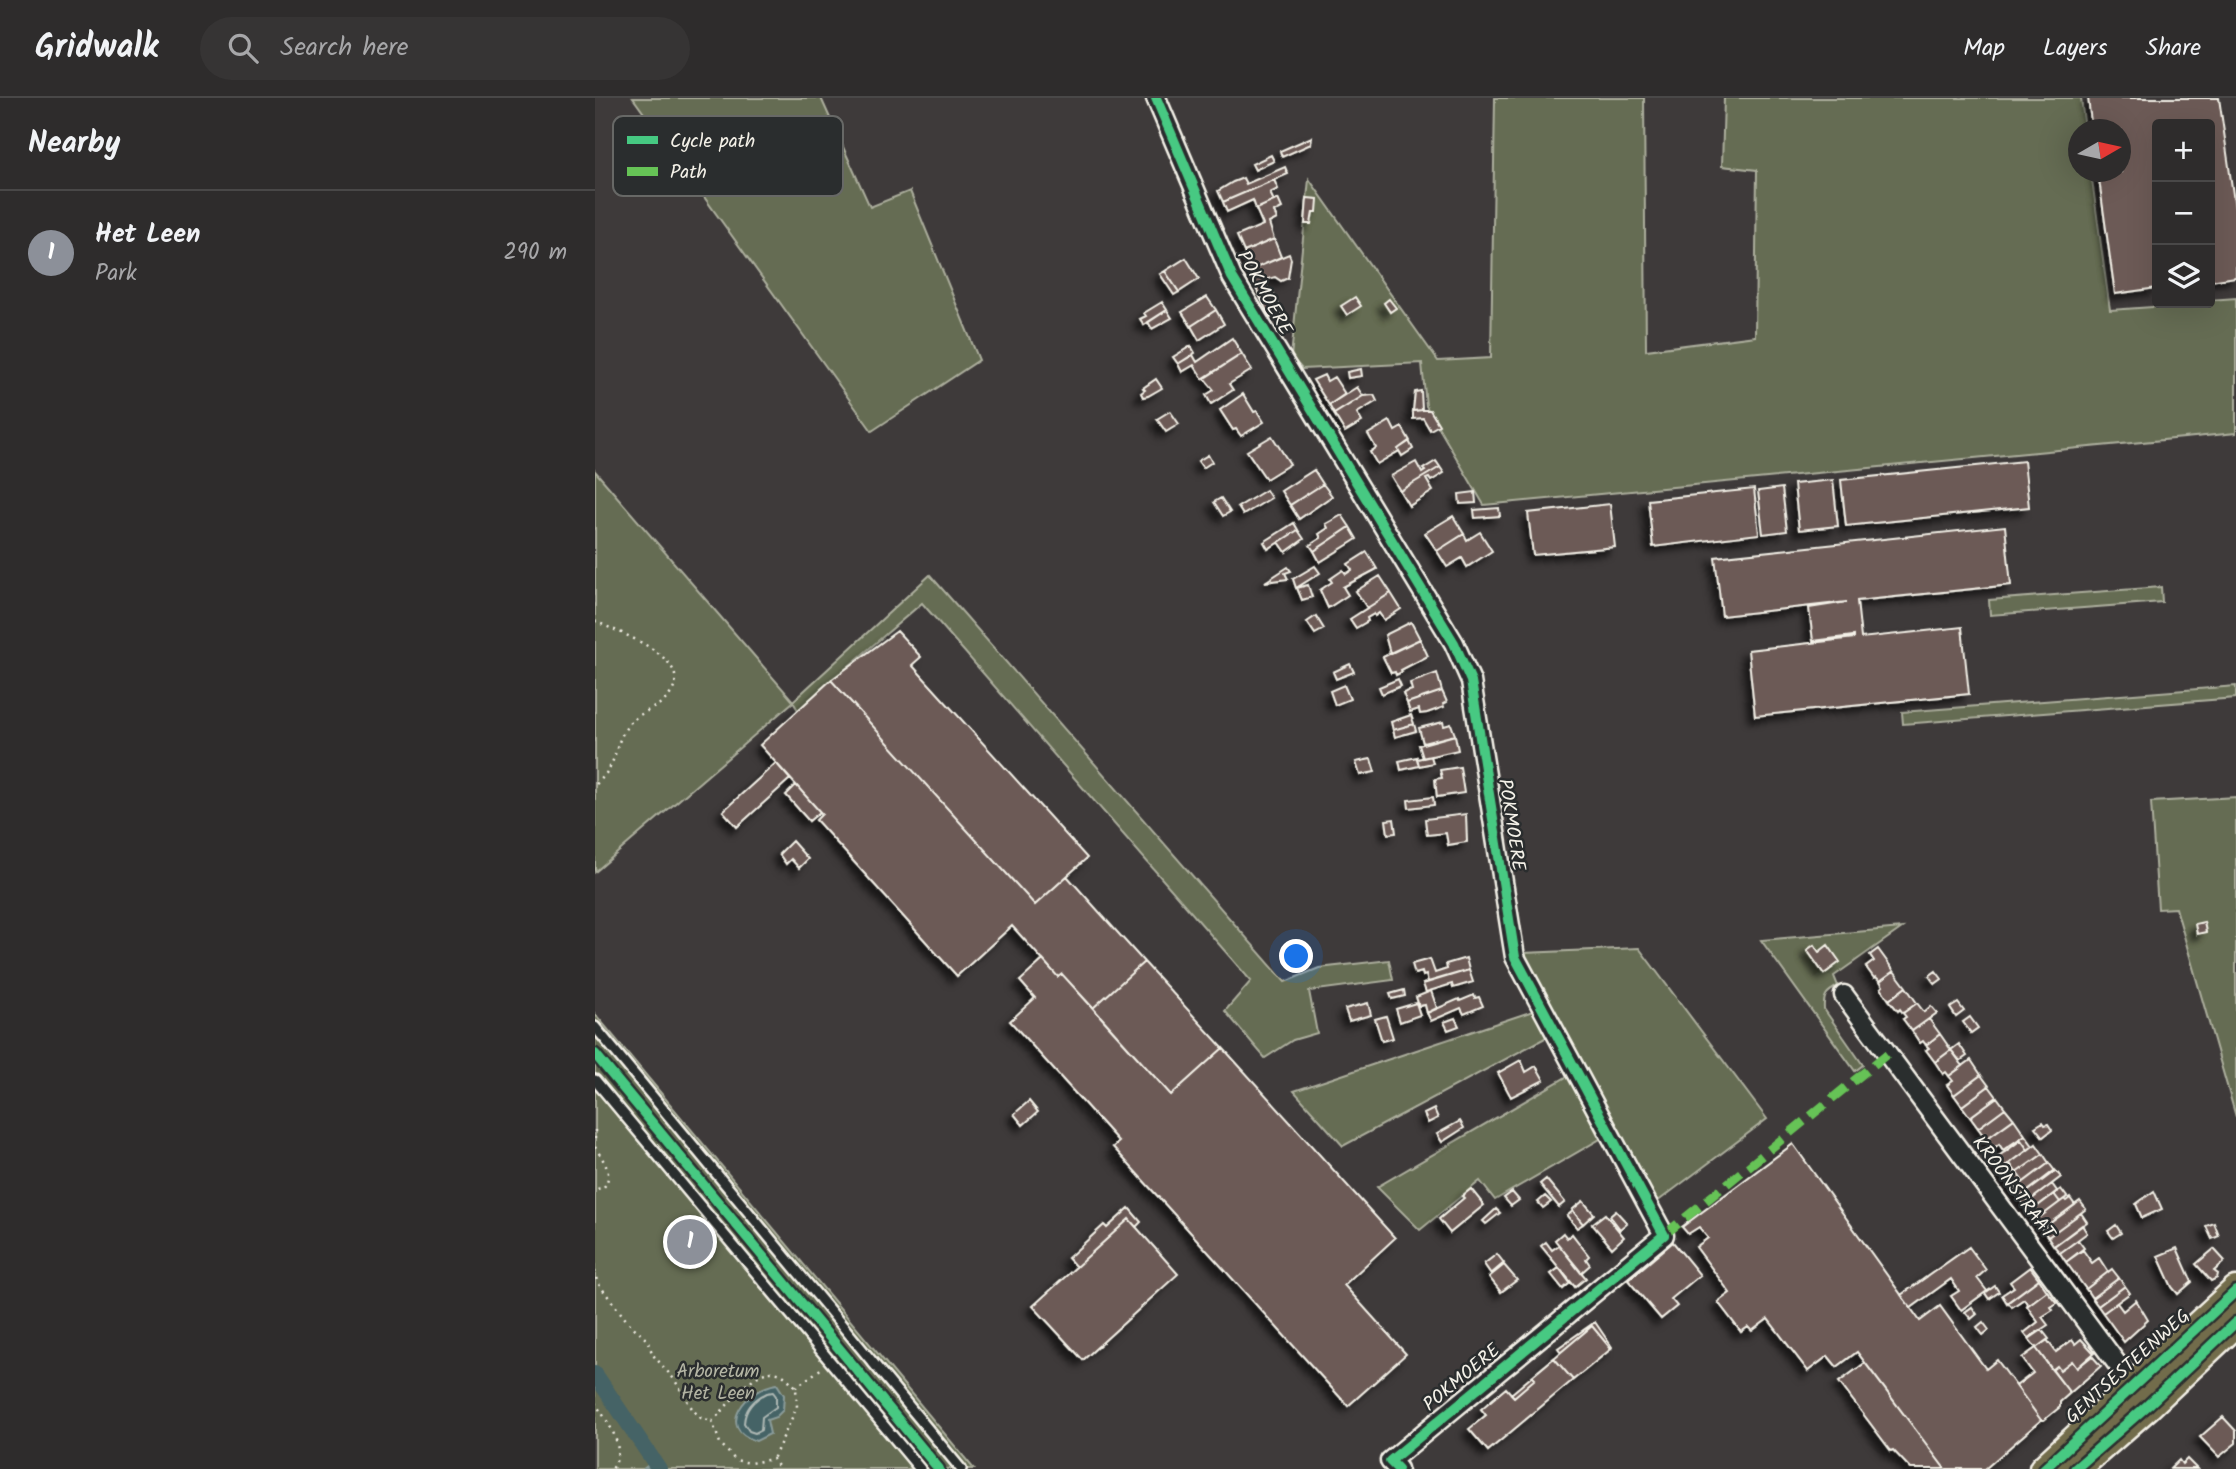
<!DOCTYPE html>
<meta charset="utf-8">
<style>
body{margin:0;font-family:Kalam,sans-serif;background:#363434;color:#f1f3f6}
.controls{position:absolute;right:21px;top:21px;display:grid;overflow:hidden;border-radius:7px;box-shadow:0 7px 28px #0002}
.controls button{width:63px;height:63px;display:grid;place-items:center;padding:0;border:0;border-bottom:2px solid #494848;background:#2e2c2c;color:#f1f3f6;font:35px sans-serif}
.compass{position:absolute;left:1473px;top:21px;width:63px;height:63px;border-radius:50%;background:#2e2c2c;box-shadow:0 7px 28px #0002;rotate:81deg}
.you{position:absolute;left:702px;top:859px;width:24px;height:24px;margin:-18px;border:5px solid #fff;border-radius:50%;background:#1a73e8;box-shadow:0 0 0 10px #1a73e833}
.badge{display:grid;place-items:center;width:46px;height:46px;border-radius:50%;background:#8c9099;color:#fff;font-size:23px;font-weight:700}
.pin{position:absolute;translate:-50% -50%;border:4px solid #fff;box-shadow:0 2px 7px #0006}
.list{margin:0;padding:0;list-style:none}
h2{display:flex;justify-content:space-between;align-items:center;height:91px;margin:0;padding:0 28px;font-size:30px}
h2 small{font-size:23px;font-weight:400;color:#a7a7a9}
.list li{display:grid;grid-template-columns:46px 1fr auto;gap:21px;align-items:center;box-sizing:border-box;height:126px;padding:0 28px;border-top:2px solid #494848}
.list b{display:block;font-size:26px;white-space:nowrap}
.list p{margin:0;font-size:23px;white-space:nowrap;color:#a7a7a9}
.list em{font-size:23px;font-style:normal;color:#a7a7a9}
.icon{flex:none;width:38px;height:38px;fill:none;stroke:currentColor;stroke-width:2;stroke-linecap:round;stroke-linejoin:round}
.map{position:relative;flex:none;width:1641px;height:1371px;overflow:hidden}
header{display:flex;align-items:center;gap:42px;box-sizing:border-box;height:98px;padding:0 35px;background:#2e2c2c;border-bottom:2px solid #494848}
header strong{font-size:33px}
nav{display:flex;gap:38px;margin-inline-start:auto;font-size:24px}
.search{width:490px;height:63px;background:#363434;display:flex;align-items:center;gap:18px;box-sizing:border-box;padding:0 24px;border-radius:38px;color:#a7a7a9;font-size:26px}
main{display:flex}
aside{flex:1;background:#2e2c2c}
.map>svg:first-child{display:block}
</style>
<header>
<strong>Gridwalk</strong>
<div class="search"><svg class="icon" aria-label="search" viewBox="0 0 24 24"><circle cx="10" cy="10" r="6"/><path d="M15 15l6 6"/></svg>Search here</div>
<nav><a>Map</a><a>Layers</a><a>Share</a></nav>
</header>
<main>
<aside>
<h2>Nearby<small></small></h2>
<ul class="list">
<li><span class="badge">1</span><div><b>Het Leen</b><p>Park</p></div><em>290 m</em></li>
</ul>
</aside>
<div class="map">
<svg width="1641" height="1371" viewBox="0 0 1641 1371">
<defs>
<filter id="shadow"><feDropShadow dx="-6" dy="6" stdDeviation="3.5" flood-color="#0009"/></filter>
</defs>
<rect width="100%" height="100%" fill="#3e3a3a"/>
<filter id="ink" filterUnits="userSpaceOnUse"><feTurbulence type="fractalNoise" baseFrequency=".0143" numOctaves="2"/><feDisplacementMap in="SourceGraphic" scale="14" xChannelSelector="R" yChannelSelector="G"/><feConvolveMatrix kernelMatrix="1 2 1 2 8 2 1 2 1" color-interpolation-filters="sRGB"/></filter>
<g filter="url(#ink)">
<path fill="#656c52" stroke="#acae9d" stroke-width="2" d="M38 0H226L275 109 315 93 384 262 277 333Z
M900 0H1049L1051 252 1160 238 1162 72 1127 68 1129 0H1486L1490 31 1484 32V74H1496L1515 212 1615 205V202L1641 200V335L889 407 831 308 827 265 707 271 696 259 714 81 843 263 896 260Z
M0 373 198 603 335 477 690 884 724 870 794 862 798 882 714 893 722 935 698 942 670 960 630 913 656 883 327 505 203 612 198 604 0 774Z
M1566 489 1567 504 1395 517 1394 502Z
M1641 588V600L1308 626 1307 614Z
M1641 699V1019L1581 810 1563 811 1556 704Z
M1307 830 1239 878 1243 888C1232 894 1228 897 1229 911L1268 967 1260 973 1166 842Z
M1044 850 1172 1021 1062 1104 1052 1093 929 855Z
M938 913 952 939 748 1048 699 993Z
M0 916 379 1371H0Z
M973 978 1005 1041 900 1102 885 1083 825 1132 782 1089Z"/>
<path fill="#456366" stroke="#8b9c9a" stroke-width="2" d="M182 1286 189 1297 188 1312 181 1319 172 1322 175 1336 161 1343C119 1330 152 1290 182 1286Z"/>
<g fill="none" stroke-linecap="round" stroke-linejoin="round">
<path stroke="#aeb8b4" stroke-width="2" d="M172 1295 178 1294 181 1298V1309L167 1319 166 1332 160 1335 154 1333 149 1325C150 1310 159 1301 172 1295Z"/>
<path stroke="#8b9c9a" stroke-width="4.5" d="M50 1371 60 1364"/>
<path stroke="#456366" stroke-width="16" d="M0 1276 64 1371"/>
</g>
<path fill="#6c5a56" stroke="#f4f1e8" stroke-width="2" filter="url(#shadow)" d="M1493 0H1624L1641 117V179L1615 183V26H1562V190L1520 196 1503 74H1526V32H1497Z
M717 39 716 46 687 59 685 53Z
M676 57 679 63 660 72 657 66Z
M690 69 693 76 628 104 623 93 638 84 648 80 651 86Z
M679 82 683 91 675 95 679 103 661 111 658 102 632 114 628 104Z
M712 100 723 101 722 114H718L716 126H710Z
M683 101 687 110 679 114 682 121 674 125 679 141 649 154 642 138 668 127 661 111Z
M679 141 686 159 656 172 649 154Z
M694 156 696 161 693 180 686 183 680 179 670 182 674 198 666 201 653 173Z
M591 160 604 181 584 194 570 173Z
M570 173 584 194 579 197 565 176Z
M679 196 687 214 675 220 666 201Z
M612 199 621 212 596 228 587 214Z
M760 199 766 208 752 217 746 208Z
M794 201 801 210 795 214 789 205Z
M567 204 572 212 549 227 545 221 551 218 549 215Z
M572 212 577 220 557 231 553 224Z
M621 212 629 226 604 242 596 228Z
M637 240 647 256 608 281 599 267 587 274 583 266 598 257 602 264Z
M596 248 600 255 583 266 578 259Z
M647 256 657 272 634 286 638 292 616 306 611 297 619 292 609 280Z
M766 271 767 278 753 280 752 274Z
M729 277 732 283 739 279 750 296 734 307 718 282Z
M561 281 567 290 553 298 548 299 546 295 550 292 548 290Z
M762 289 768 298 739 316 734 307Z
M826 293 827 312 818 313 820 294Z
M648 296 659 314 662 313 669 324 646 338 641 331 638 332 625 312Z
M779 297 782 303 762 315 767 324 750 334 739 316 768 298Z
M827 312H835L844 327 835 332 828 320 818 321V313Z
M575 313 584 326 571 334 562 321Z
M795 323 800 333 807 329 815 343 803 351 804 353 782 366 775 354 781 350 773 336Z
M677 338 695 366 671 381 652 353Z
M814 343 818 351 807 358 803 351Z
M613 357 617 364 608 370 603 363Z
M841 363 845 369 805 393 796 378 821 364 827 375 830 373 828 371Z
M1429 363 1434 409 1251 428 1246 382Z
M845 369 849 375 836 383 834 380 831 381 838 393 814 408 805 393Z
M719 372 728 386 695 407 686 393Z
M1238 382 1243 428 1204 432 1199 386Z
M728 386 737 398 704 421 695 407Z
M1187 390 1192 433 1168 436 1163 393Z
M1159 391 1164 436 1058 449 1053 402Z
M671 392 676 400 648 417 643 409Z
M880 394 881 405 865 406 864 396Z
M626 400 635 414 628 418 619 404Z
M1015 406 1020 449 938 457 933 415Z
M904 410 905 418 880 420 879 412Z
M747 417 755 429 719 453 715 447 726 440 724 436 733 430 731 426Z
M858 418 869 436 842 453 830 435Z
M699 425 703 432 673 451 669 444Z
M1410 428 1416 487 1262 503 1266 540 1367 529 1374 596 1160 618 1153 552 1259 540V538L1218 543 1214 510 1252 504 1127 518 1120 459Z
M755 429 762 441 725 464 719 453Z
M703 432 709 441 691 454 684 444Z
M885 434 897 453 872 469 867 460 852 469 842 453 869 436 872 442Z
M772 454 782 471 748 489 753 497 733 510 725 492 737 484 735 481 748 472 751 476 757 472 753 466Z
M720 468 725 475 701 490 698 481Z
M693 469 696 473 690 475 693 481 670 484Z
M785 478 796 495 772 510 761 493Z
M713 487 717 499 707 502 702 490Z
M796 495 806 511 789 522 784 515 780 518 779 516 772 520 773 523 761 530 755 521Z
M721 518 729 531 720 536 712 524Z
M816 524 825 541 795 555 790 537Z
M302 533 326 559 317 567 492 760 440 807 236 582Z
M825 541 833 558 806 572 807 574 801 577 800 574 796 575 788 559Z
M755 566 759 574 741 581 738 574Z
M842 575 847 593 812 605 808 595 817 592 815 585Z
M803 581 806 588 787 596 784 589Z
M236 582 440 807 472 778 549 864 498 910 467 876 463 879 417 828 362 878 221 722 227 716 165 647Z
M749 587 755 601 740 607 735 593Z
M847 593 852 604 848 606 849 609 832 615 825 616 824 611 815 614 812 605Z
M816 617 819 626 798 632 796 624Z
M848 624 849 628 856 626 860 637 828 645 824 630Z
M819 626 821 633 800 639 798 632Z
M860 637 863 652 828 660 824 647Z
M836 658 838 665 824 668 822 661Z
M822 659 824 668 806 672 804 663Z
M776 661 780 674 765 677 761 664Z
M181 665 195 681 142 729 128 713Z
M865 669 869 695 842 699 840 681 847 680 845 672Z
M201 687 225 714 214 723 191 697Z
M838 699 839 707 814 710 813 702Z
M871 716 872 744 853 747 851 735 832 737 830 721Z
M799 721 801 735 793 736 791 722Z
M197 743 213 761 204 770 196 761 191 766 184 756Z
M1609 824 1611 834 1602 836 1600 826Z
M1219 847 1224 854 1233 847 1245 864 1229 876 1212 852Z
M1283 851 1299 873 1285 883 1281 879 1279 880 1271 869 1279 863 1275 857Z
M871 860 874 872 833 884 831 877 828 878 827 874 820 876 817 866 835 861 840 875 852 871 851 866Z
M448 862 463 879 467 876 576 997 628 950 800 1140 749 1187 811 1256 753 1308 518 1049 524 1044 415 923 440 900 425 883Z
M549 864 628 950 576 997 498 910Z
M874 872 878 884 858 890 857 886 831 894 828 886Z
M1299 873 1311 889 1294 902 1286 890 1288 888 1285 883Z
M1341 873 1347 881 1340 886 1334 878Z
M1311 889 1322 905 1308 915 1305 911 1303 913 1294 902Z
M809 892 810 898 797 901 795 896Z
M836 893 842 910 832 915 830 907 824 908 821 899Z
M879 897 880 900 884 899 888 908 869 916 866 910 836 923 832 915 864 901 865 903Z
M773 905 776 917 754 923 750 911Z
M821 905 825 917 805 924 801 911Z
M1322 905 1329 914 1336 908 1342 915 1317 933 1308 921 1311 919 1308 915Z
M1363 905 1369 913 1361 919 1355 910Z
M791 918 798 940 787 943 780 921Z
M1375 919 1383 930 1376 935 1368 924Z
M860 920 864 928 853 932 849 924Z
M1334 921 1345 936 1331 947 1328 943 1325 945 1317 933Z
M1345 936 1356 952 1340 964 1331 952 1334 950 1331 947Z
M1364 946 1372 958 1365 963 1356 952Z
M1356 952 1368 968 1354 978 1351 974 1348 976 1340 964Z
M926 962 931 974 941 968 949 982 916 999 903 975Z
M1376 962 1386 977 1359 997 1352 987 1358 983 1354 978Z
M1386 977 1394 988 1367 1008 1359 997Z
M1394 988 1402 999 1375 1019 1367 1008Z
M1402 999 1410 1010 1383 1030 1375 1019Z
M434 1003 443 1014 428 1027 419 1016Z
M1410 1010 1419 1021 1391 1041 1383 1030Z
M839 1011 843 1020 833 1025 829 1016Z
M1419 1021 1430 1037 1408 1052 1404 1046 1398 1051 1391 1041Z
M865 1023 869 1030 847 1044 842 1036Z
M1448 1024 1450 1027 1453 1026 1457 1032 1448 1039 1440 1029Z
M1430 1037 1438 1048 1433 1052 1426 1042 1410 1054 1408 1052Z
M1426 1042 1433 1052 1404 1073 1397 1063Z
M1198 1046 1325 1223 1345 1208 1391 1271 1402 1262 1446 1322 1390 1371H1350L1262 1254 1242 1269 1233 1258 1213 1273 1173 1221 1157 1233 1153 1229 1146 1234 1123 1204 1135 1195 1101 1149 1113 1140 1104 1129 1093 1136 1087 1129Z
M1441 1046 1448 1056 1411 1082 1421 1074 1416 1067 1406 1075 1404 1073Z
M1448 1056 1454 1065 1418 1092 1416 1089 1427 1082 1422 1075 1411 1082Z
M1454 1065 1460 1073 1424 1100 1418 1092Z
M1416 1067 1421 1074 1409 1082 1405 1076Z
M1460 1072 1466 1079 1429 1107 1424 1100Z
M1422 1075 1427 1082 1415 1090 1412 1083Z
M951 1081 970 1104 964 1109 945 1086Z
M1457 1086 1462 1093 1435 1114 1429 1107Z
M876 1091 889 1107 855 1135 844 1121 869 1100 867 1098Z
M1466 1091 1472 1099 1465 1104 1459 1096Z
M1559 1093 1567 1111 1547 1120 1541 1106Z
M917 1094 924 1102 916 1108 909 1100Z
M1459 1096 1465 1104 1441 1122 1435 1114Z
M950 1098 956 1104 948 1110 943 1104Z
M1475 1100 1480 1107 1447 1131 1441 1122 1469 1101 1471 1103Z
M988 1103 999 1116 988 1126 977 1112Z
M1485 1103 1491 1111 1453 1139 1447 1131Z
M534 1110 546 1124 541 1129 534 1121 481 1169 473 1160 509 1127 512 1130Z
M901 1111 905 1115 891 1126 888 1123Z
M978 1113 988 1126 982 1130 972 1118Z
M1021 1113 1032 1125 1025 1131 1015 1118Z
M1486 1115 1492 1124 1459 1148 1453 1139Z
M1010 1116 1029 1139 1017 1150 997 1126Z
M534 1121 583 1176 488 1262 438 1208Z
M1619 1125 1624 1138 1617 1141 1611 1128Z
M1487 1127 1492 1135 1465 1155 1459 1148Z
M1521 1127 1526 1135 1518 1140 1513 1133Z
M968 1135 972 1140 977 1136 994 1158 991 1161 995 1167 986 1175 960 1142Z
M1483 1142 1489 1150 1471 1164 1465 1155Z
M951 1144 957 1152 964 1147 991 1180 980 1189 946 1148Z
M1078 1144 1105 1177 1076 1201 1082 1208 1066 1221 1033 1182Z
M1374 1149 1391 1172 1382 1180 1392 1193 1366 1212 1356 1198 1364 1193 1356 1181 1316 1210 1306 1197Z
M1582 1150 1597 1184 1583 1196 1577 1189 1563 1158Z
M1619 1151 1630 1163 1619 1173 1623 1176 1622 1180 1616 1183 1601 1166Z
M1488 1152 1497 1165 1504 1160 1513 1174 1491 1191 1471 1164Z
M902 1156 909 1165 896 1176 889 1166Z
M909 1167 922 1182 906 1194 894 1179Z
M1435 1169 1444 1181 1412 1205 1407 1197 1419 1189 1415 1184Z
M964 1170 975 1185 968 1191 956 1176Z
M1517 1171 1524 1180 1497 1200 1491 1191Z
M1524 1180 1530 1188 1503 1208 1497 1200Z
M1444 1181 1452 1193 1433 1207 1429 1201 1417 1209 1413 1204Z
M1400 1188 1404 1194 1394 1201 1390 1195Z
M1530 1188 1535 1195 1508 1215 1503 1208Z
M1452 1193 1462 1205 1456 1209 1458 1212 1447 1219 1453 1227 1433 1240 1429 1235 1443 1224 1432 1208Z
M1541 1202 1553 1222 1529 1244 1508 1215 1522 1205 1528 1213Z
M1377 1209 1382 1216 1376 1221 1370 1214Z
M1000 1224 1017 1249 1016 1251 997 1228 966 1254 963 1250Z
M1388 1224 1394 1232 1388 1237 1382 1229Z
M997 1228 1016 1251 978 1282 959 1260Z
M1447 1232 1454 1241 1441 1250 1434 1241Z
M1486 1241 1499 1255 1482 1270 1477 1263 1465 1272 1462 1268 1457 1272 1441 1250 1452 1242 1461 1254 1477 1242 1480 1246Z
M1441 1250 1475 1295 1465 1304V1309L1449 1322H1446L1421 1288 1438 1275 1427 1260Z
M1497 1258 1506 1268 1475 1295 1457 1272 1462 1268 1465 1272 1477 1263 1482 1270Z
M959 1260 978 1282 893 1353 874 1331 891 1317 886 1311 911 1290 919 1299 940 1281 937 1278Z
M959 1260 937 1278 940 1281 919 1299 916 1296Z
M1270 1265 1350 1371H1316L1298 1352 1296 1353 1244 1284Z
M1628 1319 1641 1333V1345L1624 1359 1605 1339Z
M1592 1361 1602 1371H1575L1584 1362 1587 1366Z"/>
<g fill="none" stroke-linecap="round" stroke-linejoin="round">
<g stroke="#f4f1e8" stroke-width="14">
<path id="service" d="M0 929 366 1371
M0 982 325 1371"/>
</g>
<g stroke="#f4f1e8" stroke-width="23">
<path id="minor" d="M561 0 637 179 859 545 876 583 920 859 1069 1137 795 1363 803 1371
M1249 897 1543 1294"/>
</g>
<g stroke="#f4f1e8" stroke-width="33">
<path id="primary" d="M1449 1371 1641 1193
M1480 1371 1553 1307 1641 1224"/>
</g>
<path stroke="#f4f1e8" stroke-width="2.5" stroke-dasharray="2 5" stroke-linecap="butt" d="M0 523C21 534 104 560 74 598 63 611 45 613 34 626 17 647 25 666 0 687
M0 1032V1043
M0 1049C8 1062 20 1076 8 1090L0 1091
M0 1173 2 1184 32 1223 52 1242 58 1257 79 1281 98 1312 106 1320 117 1323
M201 1289 227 1270
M0 1305C12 1323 33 1349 17 1371
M117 1323C133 1310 158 1267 183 1275 190 1277 196 1284 201 1289L202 1309 178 1361
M117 1323 125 1345 140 1362 155 1365 178 1361 185 1371"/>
<use href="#service" stroke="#2a2d2e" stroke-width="9"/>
<use href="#minor" stroke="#2a2d2e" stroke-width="18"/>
<use href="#primary" stroke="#726c4b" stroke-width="28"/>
<path stroke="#66c356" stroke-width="9" stroke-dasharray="18 9" stroke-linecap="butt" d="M1069 1137 1292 956"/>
<g stroke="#2a2d2e" stroke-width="15">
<path id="cycleway" d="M561 0 637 179 859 545 876 583 920 859 1069 1137 795 1363 803 1371
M0 956 344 1371
M1449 1371 1641 1193
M1480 1371 1553 1307 1641 1224"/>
</g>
<use href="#cycleway" stroke="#46c982" stroke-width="10"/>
</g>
</g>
<g text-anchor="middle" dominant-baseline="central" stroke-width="5" stroke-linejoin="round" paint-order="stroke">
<g font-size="19" fill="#f4f1e8" stroke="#2a2d2e">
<text transform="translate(669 195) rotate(61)">POKMOERE</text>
<text transform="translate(916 727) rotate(81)">POKMOERE</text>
<text transform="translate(1418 1090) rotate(53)">KROONSTRAAT</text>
<text transform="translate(1533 1269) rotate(-42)">GENTSESTEENWEG</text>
<text transform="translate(867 1280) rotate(-40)">POKMOERE</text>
</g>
<g font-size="19" fill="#b4b5a4" stroke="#2a2d2e">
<text x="123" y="1274">Arboretum<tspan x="123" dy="22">Het Leen</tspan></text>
</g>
</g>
<rect x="18" y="18" width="230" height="80" rx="10" fill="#2a2d2e" stroke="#676866" stroke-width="2"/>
<rect x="32" y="38" width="31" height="8" fill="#46c982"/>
<rect x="32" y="69" width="31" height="9" fill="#66c356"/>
<g font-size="19" fill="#f4f1e8">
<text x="75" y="49">Cycle path</text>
<text x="75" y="80">Path</text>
</g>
</svg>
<div class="controls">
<button>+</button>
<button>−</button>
<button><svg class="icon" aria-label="layers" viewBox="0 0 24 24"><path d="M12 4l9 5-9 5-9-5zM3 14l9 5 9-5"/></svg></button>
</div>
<svg class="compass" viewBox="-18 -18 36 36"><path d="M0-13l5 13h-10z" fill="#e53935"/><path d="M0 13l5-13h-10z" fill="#a7a7a9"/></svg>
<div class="you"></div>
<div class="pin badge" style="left:95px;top:1144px">1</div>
</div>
</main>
